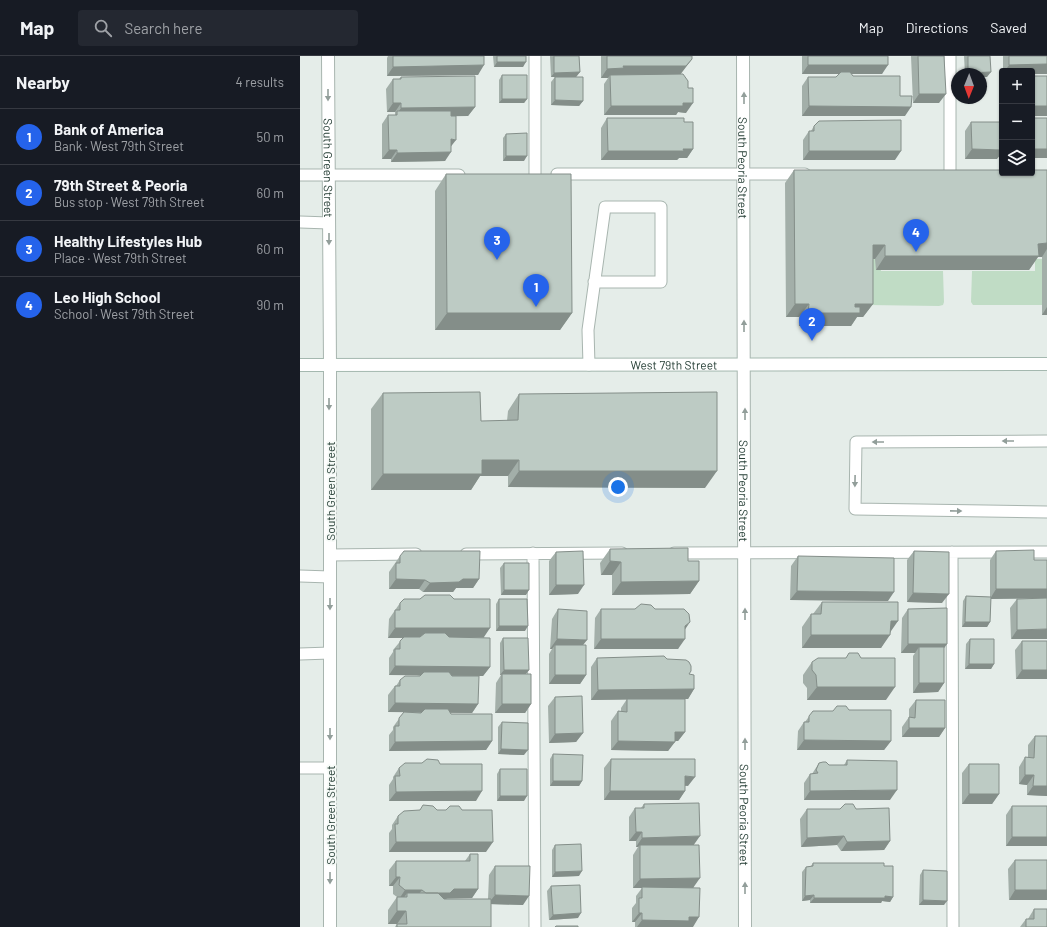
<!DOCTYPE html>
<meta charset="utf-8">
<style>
body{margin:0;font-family:Barlow,sans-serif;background:#242831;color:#f1f3f6}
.controls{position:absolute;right:12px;top:12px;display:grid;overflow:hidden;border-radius:4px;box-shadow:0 1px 3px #0004}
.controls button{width:36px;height:36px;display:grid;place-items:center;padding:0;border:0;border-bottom:1px solid #363941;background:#171b24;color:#f1f3f6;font:20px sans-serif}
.compass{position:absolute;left:651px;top:12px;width:36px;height:36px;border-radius:50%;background:#171b24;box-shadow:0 1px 3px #0004;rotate:181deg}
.you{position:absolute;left:318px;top:431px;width:14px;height:14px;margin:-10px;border:3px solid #fff;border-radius:50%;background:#1a73e8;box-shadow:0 0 0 6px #1a73e833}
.badge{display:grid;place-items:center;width:26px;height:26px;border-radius:50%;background:#2563eb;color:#fff;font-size:13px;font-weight:700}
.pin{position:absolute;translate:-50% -33px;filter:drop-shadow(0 1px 2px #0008)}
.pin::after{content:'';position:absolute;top:21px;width:14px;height:12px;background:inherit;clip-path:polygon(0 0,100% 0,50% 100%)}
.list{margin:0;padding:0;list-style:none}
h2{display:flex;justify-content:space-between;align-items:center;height:52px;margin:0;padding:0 16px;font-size:17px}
h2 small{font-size:13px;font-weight:400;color:#9ea1a6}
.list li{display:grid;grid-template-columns:26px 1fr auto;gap:12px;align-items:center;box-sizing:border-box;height:56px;padding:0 16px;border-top:1px solid #363941}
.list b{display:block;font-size:15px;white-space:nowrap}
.list p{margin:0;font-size:13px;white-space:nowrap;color:#9ea1a6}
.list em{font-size:13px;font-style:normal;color:#9ea1a6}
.icon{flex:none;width:22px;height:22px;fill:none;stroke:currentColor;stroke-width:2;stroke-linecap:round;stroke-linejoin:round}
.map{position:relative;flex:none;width:747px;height:871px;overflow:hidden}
header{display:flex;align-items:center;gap:24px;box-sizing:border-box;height:56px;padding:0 20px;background:#171b24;border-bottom:1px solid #363941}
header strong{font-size:19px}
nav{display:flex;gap:22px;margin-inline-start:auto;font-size:14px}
.search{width:280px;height:36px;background:#242831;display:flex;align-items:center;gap:10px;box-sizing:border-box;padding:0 14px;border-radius:4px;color:#9ea1a6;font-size:15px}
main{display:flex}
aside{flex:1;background:#171b24}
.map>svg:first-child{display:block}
</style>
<header>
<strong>Map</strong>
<div class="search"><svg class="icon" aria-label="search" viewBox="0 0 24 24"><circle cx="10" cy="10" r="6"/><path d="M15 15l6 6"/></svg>Search here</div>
<nav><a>Map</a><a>Directions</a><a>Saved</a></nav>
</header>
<main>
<aside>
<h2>Nearby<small>4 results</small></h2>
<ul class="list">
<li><span class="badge">1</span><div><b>Bank of America</b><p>Bank · West 79th Street</p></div><em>50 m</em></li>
<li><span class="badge">2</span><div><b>79th Street &amp; Peoria</b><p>Bus stop · West 79th Street</p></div><em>60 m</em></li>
<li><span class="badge">3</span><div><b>Healthy Lifestyles Hub</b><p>Place · West 79th Street</p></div><em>60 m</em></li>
<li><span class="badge">4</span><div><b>Leo High School</b><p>School · West 79th Street</p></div><em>90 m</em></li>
</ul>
</aside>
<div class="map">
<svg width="747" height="871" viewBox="0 0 747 871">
<rect width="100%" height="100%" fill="#e5ede9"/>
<path fill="#c0dcc5" d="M568 203H580L581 215H643L644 246 643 249 639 250 568 249Z
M735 203H747V249H673L671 246 672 215H735Z"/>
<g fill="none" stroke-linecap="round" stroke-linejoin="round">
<g stroke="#a8b5af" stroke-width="13">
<path id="service" d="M650 0V117
M235 118V0
M257 118H505
M0 119H159
M0 166 29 167
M289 309 288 274 305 151H361V226H294
M747 385 556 386 555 453 747 456
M652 496 653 871
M233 497 235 871
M374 497 747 496
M166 498 322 497
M30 499 116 498
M0 520 30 521
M0 598 30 597
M0 712H30"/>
</g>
<g stroke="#a8b5af" stroke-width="14">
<g id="minor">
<path id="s1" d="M28 0 30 309V871"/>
<path id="s2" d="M443 0 445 871"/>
</g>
</g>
<g stroke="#a4b8af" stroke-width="14">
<g id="secondary">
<path id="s3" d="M0 309 747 308"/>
</g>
</g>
<use href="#service" stroke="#fff" stroke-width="11"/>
<use href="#minor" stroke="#fff" stroke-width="12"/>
<use href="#secondary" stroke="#fff" stroke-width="12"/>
</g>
<path fill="#a3afa9" d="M88 0H184L178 19 87 20V2Z
M193 0H226L223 11H194Z
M250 0H279L280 16 276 21H259L283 45 279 50 251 49V26L255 21H251Z
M301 0H392V3L380 18 386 57 378 56 376 59H304V28L308 22H301Z
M502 0H588L582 18H551L553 20 600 40 605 60H502V30L508 21H536L539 18H502Z
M611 0H644L639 47H613Z
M664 0H690L687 21H681V18H665Z
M703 0H747V18H732V15H703Z
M202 19 227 43 224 47H199V24Z
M101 21 175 51 168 60H156L151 90 145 105 91 106V103H82V68L88 59H95V56H87L86 33 93 23H99Z
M307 62 384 66 393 93 387 102H379L377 104H301V72Z
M671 66 697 103H665V75Z
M514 70 595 104H503V84L509 75H511Z
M206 78 224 105H203V82Z
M494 114H747V259H742V201H738L729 214H576L575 203H573V248L563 261H557L551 270H499V261H486L485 127Z
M146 118 272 257 260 274H135V135Z
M83 337 181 365H207L208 355 219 338 405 432 208 431V420H180L171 434H71V353Z
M310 493 388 505 399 525 390 538 312 539V519H301L300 507Z
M614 495 642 547 607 546V504Z
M696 495 734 504 747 542 691 543 690 566 687 571H662L663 545 666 540 690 541V504Z
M256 496 278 538 249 539V505Z
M100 500 179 523 173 532H156L153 536H123L119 533H89V516Z
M498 500 588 545 490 544 491 510Z
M204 507 226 539H201L200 512Z
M747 542 711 583 710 552 717 543Z
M199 543 225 575H196V548Z
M522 546 591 575 581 592H502V571L511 558H513Z
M100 547 184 581 190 611 183 620H152L178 648 172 657H150L151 658 192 685 186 694 89 695V679L93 674V671L104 656H88V639L95 630H96L100 624 121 619H89V602L93 596V594L103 582H88L89 563Z
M258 553 283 589 286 619 280 628H249V598L252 593H250L252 563Z
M301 553H355L385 574 378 593H294L295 562Z
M608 553 644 592V627L638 636 613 637V600L615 597H601L602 562Z
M203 582 229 614 226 618 231 648 225 657H195L196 627 201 619H200V587Z
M670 583 694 608 691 613H665L666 588Z
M722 585H747V623H716L715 594Z
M297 602 367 603 389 618 394 633 388 643H369L385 676 378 685H375L368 695 311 694V665L318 655H321V652L327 643 291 644V611Z
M561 602 586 644H507V632L503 627V619L512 606Z
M255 641 283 677 276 686 249 687 248 650Z
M616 644 645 672 639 681H602V671L609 661V653Z
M549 654 591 685 584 694H497L498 675 504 666H505L513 655H533Z
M202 666 224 699 198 698V671Z
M735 680 747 740 727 739V729L719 728V711L725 701H728V689Z
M253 698 282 725 279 730H250V703Z
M311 703 388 730H385V735L379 744H304V712Z
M547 704 590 744H504V727L510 718H512L519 707 529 709H544Z
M140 708 176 745H89V729L93 723V721L99 712Z
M669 708 699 738 692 748H662V717Z
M200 713 224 745H197V718Z
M344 748 394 789 393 871H335V866H332V852L336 847V840L342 832H333V799L338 791H336V785H329V761L335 752H341Z
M712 750H747V790H706V759Z
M507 753H556L590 785 584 794 541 795 537 789 501 791 500 763Z
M137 754H162L186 796H89V777L92 773V769L98 760Z
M255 789 279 820 252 821V794Z
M170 798 178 833 172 842 147 843H188L189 819 195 810 223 849 191 848V871H95L97 868H88V854L97 841 93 838V830H89V814L96 805H165Z
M715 804H747L709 844 708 813Z
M513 807 584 810 593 841 590 846 582 845 581 847H510V844L502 845V816L506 811 511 810Z
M623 814 644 849H619L620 819Z
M251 830 278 862 249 864 247 835Z
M734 853 747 871H720L726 863H728Z"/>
<path fill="#848e89" d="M392 3 380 19H310L308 22H301L307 13 323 10Z
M197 6H226L223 11H194Z
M747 8V18H732V15H705L709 9Z
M184 9 178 19 87 20 93 11Z
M508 9H588L582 18H502Z
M280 16 276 21H251L254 17Z
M691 16 687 21H681V18H667L668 17Z
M619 38H646L639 47H613Z
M202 43H227L224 47H199Z
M255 44 283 45 279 50 251 49Z
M93 47H101L95 56H87Z
M383 47H393L386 57 378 56 376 59H304L311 50Z
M509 50 611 51 605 60H502Z
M732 50H747V60H732Z
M175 51 168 60 95 61 101 52Z
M151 83 156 84 149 93Z
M383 93H393L387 102H379L377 104H301L308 95Z
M672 93 702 94V97L697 103H665Z
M732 93H747V102H732Z
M89 94H97L91 103H82Z
M509 95H601L595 104H503Z
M151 96 145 105 91 106 97 97Z
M206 100H227L224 105H203Z
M747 187V193L742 201H738L729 214H576L585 200 738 188Z
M573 189H585L575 203 563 202Z
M495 248H509L499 261H486Z
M555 248H573L563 261H557L551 270H499L508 257Z
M747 251V259H742Z
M147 257H272L260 274H135Z
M182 404H219L208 420H180L171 434H71L83 418Z
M219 415H417L405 432 208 431Z
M310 505 321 506 312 519H301Z
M96 523 125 524 119 533H89Z
M163 523H179L173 532H156L153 536H123L130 527Z
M399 525 390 538 312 539 321 526Z
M256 529H284L278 538 249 539Z
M696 533H747V542L690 543Z
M204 534H229L226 539H201Z
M497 535 594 536 588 545 490 544Z
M613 537 649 538 642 547 607 546Z
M591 565H598L589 578Z
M390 566 384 575 385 570Z
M665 566H690L687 571H662Z
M199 570H228L225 575H196Z
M95 572H190L184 581 88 582Z
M747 573V583H711L717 574Z
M511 579H590L581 592H502Z
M257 583 287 584 280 593 255 589 252 593H250Z
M301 583H385L378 593H294Z
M608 588H647L640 598 619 591 615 597H601Z
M669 608H694L691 613H665Z
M95 610 190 611 183 620 89 619Z
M204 614H229L225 619 202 618 201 619H200Z
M722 614H747V623H716Z
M255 619H286L280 628H249Z
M619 627H644L638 636 613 637Z
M517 631H595L586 644H507Z
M394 633 388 643 291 644 298 634Z
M95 647 178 648 172 657 88 656Z
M202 648H231L225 657H195Z
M609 672H645L639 681H602Z
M375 676H385L378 685H369Z
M283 677 276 686 249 687 255 678Z
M504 684 591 685 584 694H497Z
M192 685 186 694 89 695 95 686Z
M318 685 375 686 368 695 311 694Z
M201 693 228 694 224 699 198 698Z
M725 719H734L727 729 719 728Z
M385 720 395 721 388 730 378 729Z
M253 725H282L279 730H250Z
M733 730H747V740L727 739Z
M597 734 590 744H504L510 735Z
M182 735 176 745H89L96 736Z
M310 735H385L379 744H304Z
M669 738H699L692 748H662Z
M200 740H227L224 745H197Z
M336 776H342L336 785H329Z
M400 780 393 790 340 789 338 791H336L342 782Z
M544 780 537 789 501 791 507 782Z
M712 781H747V790H706Z
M590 785 584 794 541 795 547 786Z
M96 786H193L186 796H89Z
M282 815 279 820 252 821 255 816Z
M96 821H100L93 830H89Z
M400 822 393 832H333L340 823Z
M154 833H178L172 842H147L143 847 126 837Z
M105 834H122L115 843 107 841V837L103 843H99Z
M715 834H747V844H709Z
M195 839 229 840 223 849 188 848Z
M514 839 510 844 502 845 505 840Z
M585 840 593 841 590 846 582 845 581 847H510L514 842Z
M623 844 647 845 644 849H619Z
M97 855H106L97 868H88Z
M281 857 278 862 249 864 253 859Z
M339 857H342L335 866H332Z
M389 861H399L393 871H337L342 864Z"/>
<path fill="#bdcbc4" stroke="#848e89" d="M93 0H184V9L93 11Z
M197 0H226V6H197Z
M254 0H279L280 16 254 17Z
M307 0H392V3L386 10H323L324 12 307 13Z
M508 0H588V9H508Z
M618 0H644L646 38H619Z
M668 0H690L691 16 668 17Z
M709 0H747V8L709 9Z
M541 16H550L553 20H600V40H612L611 51 509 50 508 21H536Z
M383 18 388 25V32H393V47H383V50H311L310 19Z
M202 19H227V43H202Z
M175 20V51L101 52V47H93V23H101V21Z
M732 20H747V50H732Z
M255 21H283V45L255 44Z
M97 55H151V60H156V84L151 83V96L97 97V94H89L88 59H97Z
M307 62H384V66H393V93H383L384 95H308Z
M732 62H747V93H732Z
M601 64V95H509V75H514V70L519 65Z
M671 66H702V94L672 93Z
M227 77V100H206V78Z
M494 114H702V117H732V114H747V187L738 188 739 200H585V189H573V248H555V251H560V257H508L509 248H495Z
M146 118H271L272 257H147Z
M180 336 181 365 218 364 219 338 417 336V415H219V404H182V418H83V337Z
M388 492V505H399V525L321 526V506L310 505V493Z
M734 494V504H747V533H696V495Z
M104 495H180L179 523H163L159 526 130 527 125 524 96 523V507H100V500Z
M283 495 284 529H256V496Z
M614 495 649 496V538L613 537Z
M498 500 594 502V536L497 535Z
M204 507H229V534H204Z
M125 539H150L154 543H190V572H95V554H100V547L104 543H120Z
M666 540 691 541 690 566H665Z
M747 542V573L717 574V543Z
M199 543H227L228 570H199Z
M522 546H598V565H591L590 579H511V558H521Z
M341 548 351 549 355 553H384L389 558 390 566 385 570V583H301V553H335Z
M647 552V588H608V553Z
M258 553 287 555V584L257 583Z
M125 577H145L149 581 190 582V611L95 610V593H100V585L104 581H120Z
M203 582H228L229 614H204Z
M670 583H694V608H669Z
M722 585H747V614H722Z
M255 589H286V619H255Z
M619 591H644V627H619Z
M549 597H558L561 602H595V631H517L516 619 512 614V606L518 602H546Z
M364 600 367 603 386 604 389 606 391 610V615L389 618 394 619V633L298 634 297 602Z
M124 616H149L152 620H179L178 648 95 647V630H100V624L105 620H120Z
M202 618H231V648H202Z
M282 640 283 677 255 678V641Z
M327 643H385V676H375V686L318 685V655L327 656Z
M616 644H645V672H609V661L615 662Z
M537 650H546L549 654H591V685L504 684V666H509V660L513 655H533Z
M125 653H148L151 658H192V685L95 686V670H99V662L104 656 121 657Z
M202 666 228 667V694L201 693Z
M735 680H747V730H733L734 719H725V701L734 702Z
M253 698 283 699 282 725H253Z
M127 703 138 704 140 708H182V735L96 736 95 720H100L99 712 105 707H122Z
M311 703H395V721L385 720V735H310Z
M547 704 597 705V734L510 735V718L518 717 516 714 519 707 523 706H526L529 709H547Z
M669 708H699V738H669Z
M200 713H227V740H200Z
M399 747 400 780 342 782V776H336L335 752H344V748Z
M545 748H553L556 753 589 752 590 785 547 786 544 780 507 782V753H540Z
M123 749 133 750 137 754H146L150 750H159L162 754H192L193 786H96L95 768H98V760L104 755 120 754Z
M712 750H747V781H712Z
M281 788 282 815 255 816V789Z
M340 789H399L400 822 340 823Z
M170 798H178V833H154L150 837H126L122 834H105L99 829 100 821H96V805H170Z
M715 804H747V834H715Z
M513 807H584V810H593V841L585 840V842H514V839L505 840 506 811 513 810Z
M195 810H230L229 840 195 839Z
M623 814 647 815V845L623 844Z
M280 829 281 857 253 859 251 830Z
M342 831 400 832 399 861H389V865L342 864V857H339V842H342Z
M107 837H138L144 843H191V871H97V868H107L106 855H97V841H107Z
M734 853H747V871H726V863H734Z
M256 870H278V871H255Z"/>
<defs><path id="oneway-solid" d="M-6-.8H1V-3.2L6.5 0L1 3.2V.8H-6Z"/></defs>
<g fill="#929e9a">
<use href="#oneway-solid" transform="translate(28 39) rotate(90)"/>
<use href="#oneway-solid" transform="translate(444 42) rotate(-90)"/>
<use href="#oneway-solid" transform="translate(29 183) rotate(90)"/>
<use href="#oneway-solid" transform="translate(444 270) rotate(-90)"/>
<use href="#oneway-solid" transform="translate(29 348) rotate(90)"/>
<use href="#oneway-solid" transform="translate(445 358) rotate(-90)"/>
<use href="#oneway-solid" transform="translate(708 385) rotate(180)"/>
<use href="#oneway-solid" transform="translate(578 386) rotate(180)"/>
<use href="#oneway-solid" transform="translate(555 425) rotate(91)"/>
<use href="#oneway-solid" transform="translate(656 455) rotate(1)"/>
<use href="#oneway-solid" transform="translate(30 548) rotate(90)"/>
<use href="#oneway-solid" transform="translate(445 558) rotate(-90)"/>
<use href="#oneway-solid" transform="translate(30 678) rotate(90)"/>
<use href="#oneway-solid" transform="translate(445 688) rotate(-90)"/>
<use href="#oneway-solid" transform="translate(30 822) rotate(90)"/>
<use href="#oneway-solid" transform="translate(445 832) rotate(-90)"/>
</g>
<g text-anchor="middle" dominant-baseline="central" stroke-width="3.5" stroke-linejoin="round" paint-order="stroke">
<g font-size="12" fill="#253e35" stroke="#f6faf7">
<text stroke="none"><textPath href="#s1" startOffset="112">South Green Street</textPath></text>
<text stroke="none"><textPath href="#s2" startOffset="112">South Peoria Street</textPath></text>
<text stroke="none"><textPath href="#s3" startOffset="374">West 79th Street</textPath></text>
<text transform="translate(30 435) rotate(-90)">South Green Street</text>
<text stroke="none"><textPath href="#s2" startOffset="435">South Peoria Street</textPath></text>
<text transform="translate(30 759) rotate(-90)">South Green Street</text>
<text stroke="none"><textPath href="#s2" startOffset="759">South Peoria Street</textPath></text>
</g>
</g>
</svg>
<div class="controls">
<button>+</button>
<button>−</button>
<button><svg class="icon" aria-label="layers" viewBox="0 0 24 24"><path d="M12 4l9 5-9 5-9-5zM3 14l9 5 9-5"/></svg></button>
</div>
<svg class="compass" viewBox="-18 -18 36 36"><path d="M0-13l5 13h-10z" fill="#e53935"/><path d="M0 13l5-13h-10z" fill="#9ea1a6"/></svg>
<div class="you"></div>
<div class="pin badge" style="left:236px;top:251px">1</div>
<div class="pin badge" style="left:512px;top:285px">2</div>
<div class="pin badge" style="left:197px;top:204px">3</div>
<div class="pin badge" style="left:616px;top:196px">4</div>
</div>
</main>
